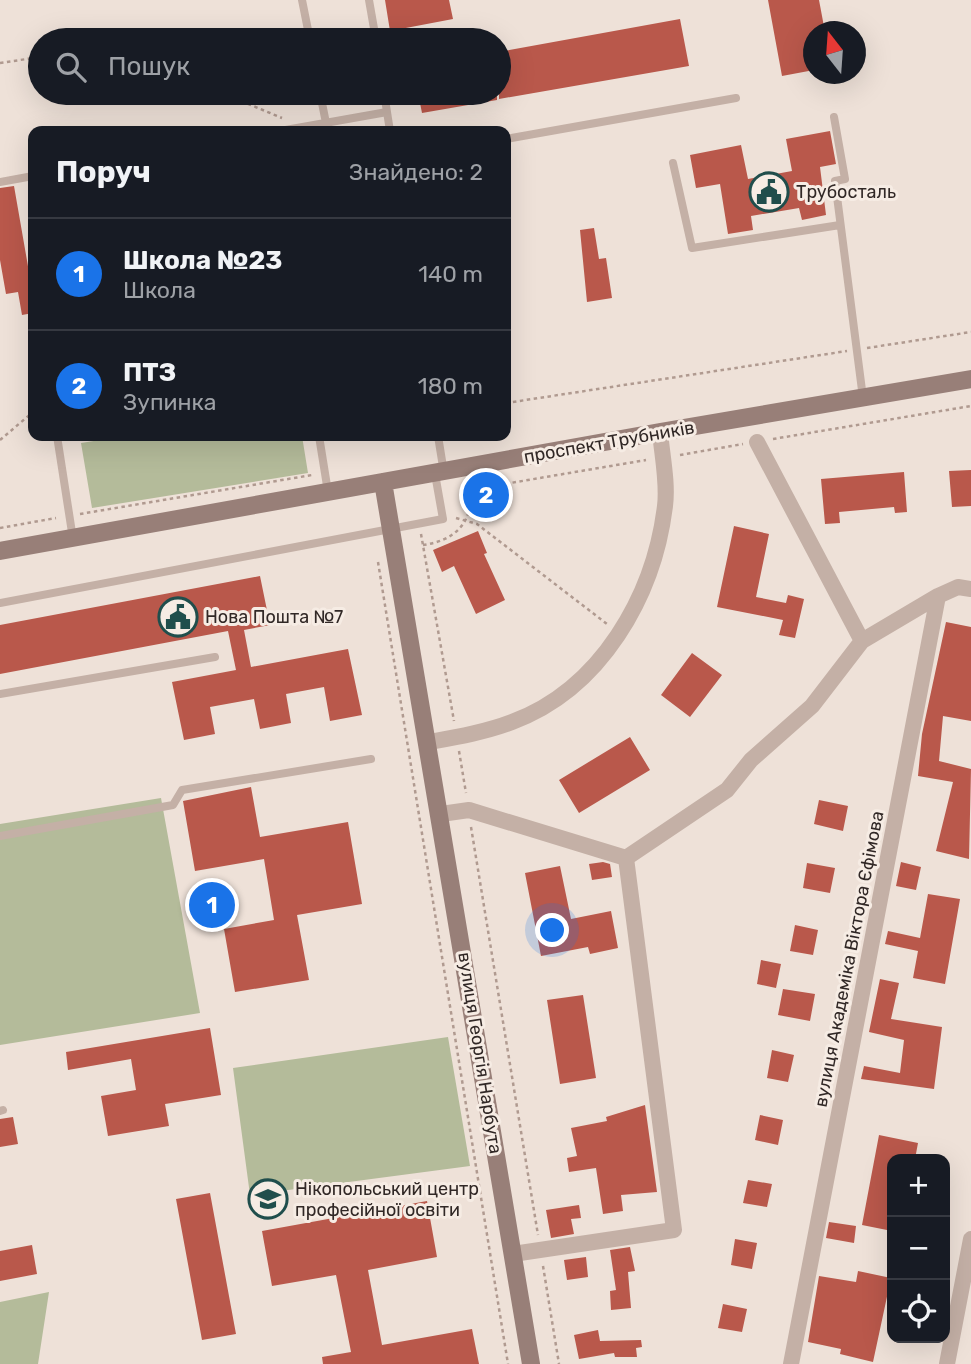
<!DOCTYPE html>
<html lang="uk">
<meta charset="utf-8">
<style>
body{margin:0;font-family:Rubik,sans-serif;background:#242831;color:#f1f3f6}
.controls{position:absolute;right:21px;bottom:21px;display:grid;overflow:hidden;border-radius:14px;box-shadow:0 7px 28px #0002}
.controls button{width:63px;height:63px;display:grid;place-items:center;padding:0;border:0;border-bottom:2px solid #363941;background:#171b24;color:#f1f3f6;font:35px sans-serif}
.compass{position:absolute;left:803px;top:21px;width:63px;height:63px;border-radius:50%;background:#171b24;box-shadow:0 7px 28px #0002;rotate:343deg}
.you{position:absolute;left:553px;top:931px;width:24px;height:24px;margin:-18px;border:5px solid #fff;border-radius:50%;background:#1a73e8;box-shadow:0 0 0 10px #1a73e833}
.badge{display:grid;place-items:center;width:46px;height:46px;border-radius:50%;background:#1a73e8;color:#fff;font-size:23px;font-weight:700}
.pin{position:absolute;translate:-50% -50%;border:4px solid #fff;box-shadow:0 2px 7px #0006}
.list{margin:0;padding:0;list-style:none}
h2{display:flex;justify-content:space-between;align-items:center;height:91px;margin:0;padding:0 28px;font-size:30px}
h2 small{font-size:23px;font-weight:400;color:#9ea1a6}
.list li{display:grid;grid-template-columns:46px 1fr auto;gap:21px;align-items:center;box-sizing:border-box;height:112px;padding:0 28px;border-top:2px solid #363941}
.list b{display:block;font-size:26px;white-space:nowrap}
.list p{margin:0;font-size:23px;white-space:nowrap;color:#9ea1a6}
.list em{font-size:23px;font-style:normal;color:#9ea1a6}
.icon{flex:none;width:38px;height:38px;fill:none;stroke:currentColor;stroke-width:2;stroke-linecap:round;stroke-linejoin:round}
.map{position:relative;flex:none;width:971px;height:1364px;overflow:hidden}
.search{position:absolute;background:#171b24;box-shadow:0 7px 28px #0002;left:28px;top:28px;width:483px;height:77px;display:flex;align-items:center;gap:18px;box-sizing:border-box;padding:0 24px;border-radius:38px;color:#9ea1a6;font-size:26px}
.panel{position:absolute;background:#171b24;box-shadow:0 7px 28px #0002;left:28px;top:126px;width:483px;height:315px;border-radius:14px}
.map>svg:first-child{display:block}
</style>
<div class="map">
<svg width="971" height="1364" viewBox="0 0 971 1364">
<rect width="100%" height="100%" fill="#eee1d8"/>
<path fill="#b4bb9a" d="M125 436H302L308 473 92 508 81 443Z
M161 798 200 1013 0 1045V824Z
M448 1037 470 1166 250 1195 233 1068Z
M49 1292 38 1364H0V1302Z"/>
<path fill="#b9584b" d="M385 0H449L453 19 390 31Z
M768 0H819L825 32H814V70L782 76Z
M680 19 689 66 499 99V52Z
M418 93H497V100L422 113Z
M830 131 836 164 820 167 826 215 802 220 799 208 751 216 753 230 728 234 720 184 696 188 690 155 741 145 748 179 792 171 786 139Z
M14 186 29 272 33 271V313L22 315 18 292 6 294 0 260V188Z
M594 228 599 259 606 258 612 298 587 302 580 230Z
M971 470V506L952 507 949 471Z
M904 472 907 512 895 513 894 507 839 512 840 523 825 524 821 479Z
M734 526 769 534 756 597 786 603 788 595 804 599 795 638 779 635 783 620 717 607Z
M478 531 487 553 484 554 505 600 476 614 454 566 442 572 433 550Z
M260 576 270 625 244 630 251 667 348 649 362 715 330 721 324 687 286 694 291 723 260 729 254 699 210 707 215 734 184 740 172 682 236 670 228 631 0 674V625Z
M946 622 971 627V721L943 716 939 761 971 769 969 859 936 851 953 782 918 776 922 734Z
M692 653 722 675 690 717 661 695Z
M630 737 650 770 579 813 559 780Z
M251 787 260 837 348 822 362 904 297 915 309 980 235 992 224 929 274 920 264 859 195 871 183 801Z
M819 800 848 806 843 831 814 824Z
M603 862 610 864 612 877 592 880 589 864Z
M901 862 921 867 916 890 896 886Z
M807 863 835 868 830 893 803 888Z
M560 866 571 919 611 911 618 948 590 954 588 947 541 956 525 873Z
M928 894 960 899 945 984 913 978 918 951 885 944 888 931 920 938Z
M795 925 818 930 813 955 790 951Z
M761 960 781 964 776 988 757 984Z
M880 979 899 983 891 1019 942 1027 934 1089 861 1079 864 1066 900 1073 904 1040 869 1032Z
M783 989 815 994 810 1021 778 1015Z
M583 995 596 1078 560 1084 547 1000Z
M210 1028 221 1095 165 1104 169 1126 108 1136 101 1096 136 1090 131 1059 68 1070 66 1052Z
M772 1050 794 1055 788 1082 767 1078Z
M645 1105 657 1192 621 1195 623 1211 603 1214 596 1168 569 1172 567 1158 577 1156 571 1128 607 1121 606 1117Z
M760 1115 783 1120 778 1145 755 1140Z
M13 1117 18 1144 0 1147V1119Z
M879 1135 918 1143 915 1159H892V1231L862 1225Z
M748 1180 772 1184 767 1207 743 1203Z
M210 1193 236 1334 202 1340 176 1199Z
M427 1201 437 1257 368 1270 382 1345 472 1329 479 1364H323L322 1357 351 1352 336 1275 272 1286 262 1231Z
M579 1205 581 1218 571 1219 574 1234 551 1238 546 1210Z
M829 1222 856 1226 854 1243 826 1238Z
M735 1239 757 1243 752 1269 731 1265Z
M32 1245 37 1274 0 1281V1251Z
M630 1247 635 1271 628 1272 631 1308 611 1310 610 1291 616 1290 610 1250Z
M586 1257 588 1277 567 1280 564 1260Z
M858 1271 891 1278 873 1362 840 1354 841 1349 808 1342 819 1276 856 1282Z
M723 1304 747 1309 742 1332 718 1328Z
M598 1330 600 1341 641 1340 642 1347 636 1348 637 1357H615L614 1353 579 1359 574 1335Z"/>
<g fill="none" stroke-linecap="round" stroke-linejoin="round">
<path stroke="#b09a90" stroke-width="2.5" stroke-dasharray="3.5 3.5" stroke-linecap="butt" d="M0 63 40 57
M222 93 282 118
M867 348 971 332
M506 403 847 351
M773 439 971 406
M0 440 33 412
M680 455 743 444
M80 514 312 475
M456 518 477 524 607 624
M0 528 56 518
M421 534 454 721
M423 545C453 541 475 523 469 490L646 460
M378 562 508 1364
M459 751 466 793
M471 827 538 1235
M543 1266 559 1364"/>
<path stroke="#c4b0a6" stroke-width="8" d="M302 0 310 40
M369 0 376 40
M320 93 326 123
M384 93 390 131
M834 117 845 179 835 181 863 398
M280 131 387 112
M506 139 736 98
M673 163 692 248 840 225
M0 182 33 176
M57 436 73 539
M319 436 328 492
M438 436 444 473
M0 603 443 519 435 474
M0 694 215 657
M0 836 173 805 182 790 371 759
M0 1111 3 1110"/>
<path stroke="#c4b0a6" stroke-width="16" d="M757 442 862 641
M429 742C457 737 486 732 512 722 601 689 654 596 665 506 668 483 662 455 660 432
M441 814 469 810 626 858 727 790 751 760 812 706 862 641 938 596
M513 1254 674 1230 626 858
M791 1364 938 596 958 587 971 589
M947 1364 971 1239"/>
<path stroke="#987f78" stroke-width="18" d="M383 482 531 1364
M0 551 660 432 971 379"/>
</g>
<defs>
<g id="civic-ring" transform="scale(2.0125)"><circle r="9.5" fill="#f6ece4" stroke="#204e4c" stroke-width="1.5"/><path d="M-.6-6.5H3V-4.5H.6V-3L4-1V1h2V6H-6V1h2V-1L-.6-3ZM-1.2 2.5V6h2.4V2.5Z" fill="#204e4c"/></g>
<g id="university-ring" transform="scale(2.0125)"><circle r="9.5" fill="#f6ece4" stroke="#204e4c" stroke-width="1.5"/><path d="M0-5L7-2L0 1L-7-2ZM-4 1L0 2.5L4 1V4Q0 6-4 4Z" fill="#204e4c"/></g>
</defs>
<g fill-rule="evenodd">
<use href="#civic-ring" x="769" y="192"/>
<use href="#civic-ring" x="178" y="617"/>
<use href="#university-ring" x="268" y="1199"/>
</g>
<g text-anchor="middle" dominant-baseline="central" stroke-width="6" stroke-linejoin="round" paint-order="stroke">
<g font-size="18" fill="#312826" stroke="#f6ece4" text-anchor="start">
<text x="796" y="192">Трубосталь</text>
<text x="205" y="617">Нова Пошта №7</text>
<text x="295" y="1189">Нікопольський центр<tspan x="295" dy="21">професійної освіти</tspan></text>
</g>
<g font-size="18" fill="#312826" stroke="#f6ece4">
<text transform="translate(609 442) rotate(-10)">проспект Трубників</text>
<text transform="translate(849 959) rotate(-79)">вулиця Академіка Віктора Єфімова</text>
<text transform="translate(480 1053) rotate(81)">вулиця Георгія Нарбута</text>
</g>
</g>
</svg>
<div class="controls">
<button>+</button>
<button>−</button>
<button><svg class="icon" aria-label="locate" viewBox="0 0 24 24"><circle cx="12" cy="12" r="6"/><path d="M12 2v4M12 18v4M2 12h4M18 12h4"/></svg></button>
</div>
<svg class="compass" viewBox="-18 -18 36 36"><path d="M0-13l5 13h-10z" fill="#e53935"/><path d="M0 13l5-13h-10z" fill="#9ea1a6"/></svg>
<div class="you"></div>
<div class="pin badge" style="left:212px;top:905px">1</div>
<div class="pin badge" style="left:486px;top:495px">2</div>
<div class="search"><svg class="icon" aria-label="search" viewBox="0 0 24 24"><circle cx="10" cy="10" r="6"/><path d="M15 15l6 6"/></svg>Пошук</div>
<section class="panel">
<h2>Поруч<small>Знайдено: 2</small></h2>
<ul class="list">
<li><span class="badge">1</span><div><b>Школа №23</b><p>Школа</p></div><em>140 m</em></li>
<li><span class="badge">2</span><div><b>ПТЗ</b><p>Зупинка</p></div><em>180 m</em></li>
</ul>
</section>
</div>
